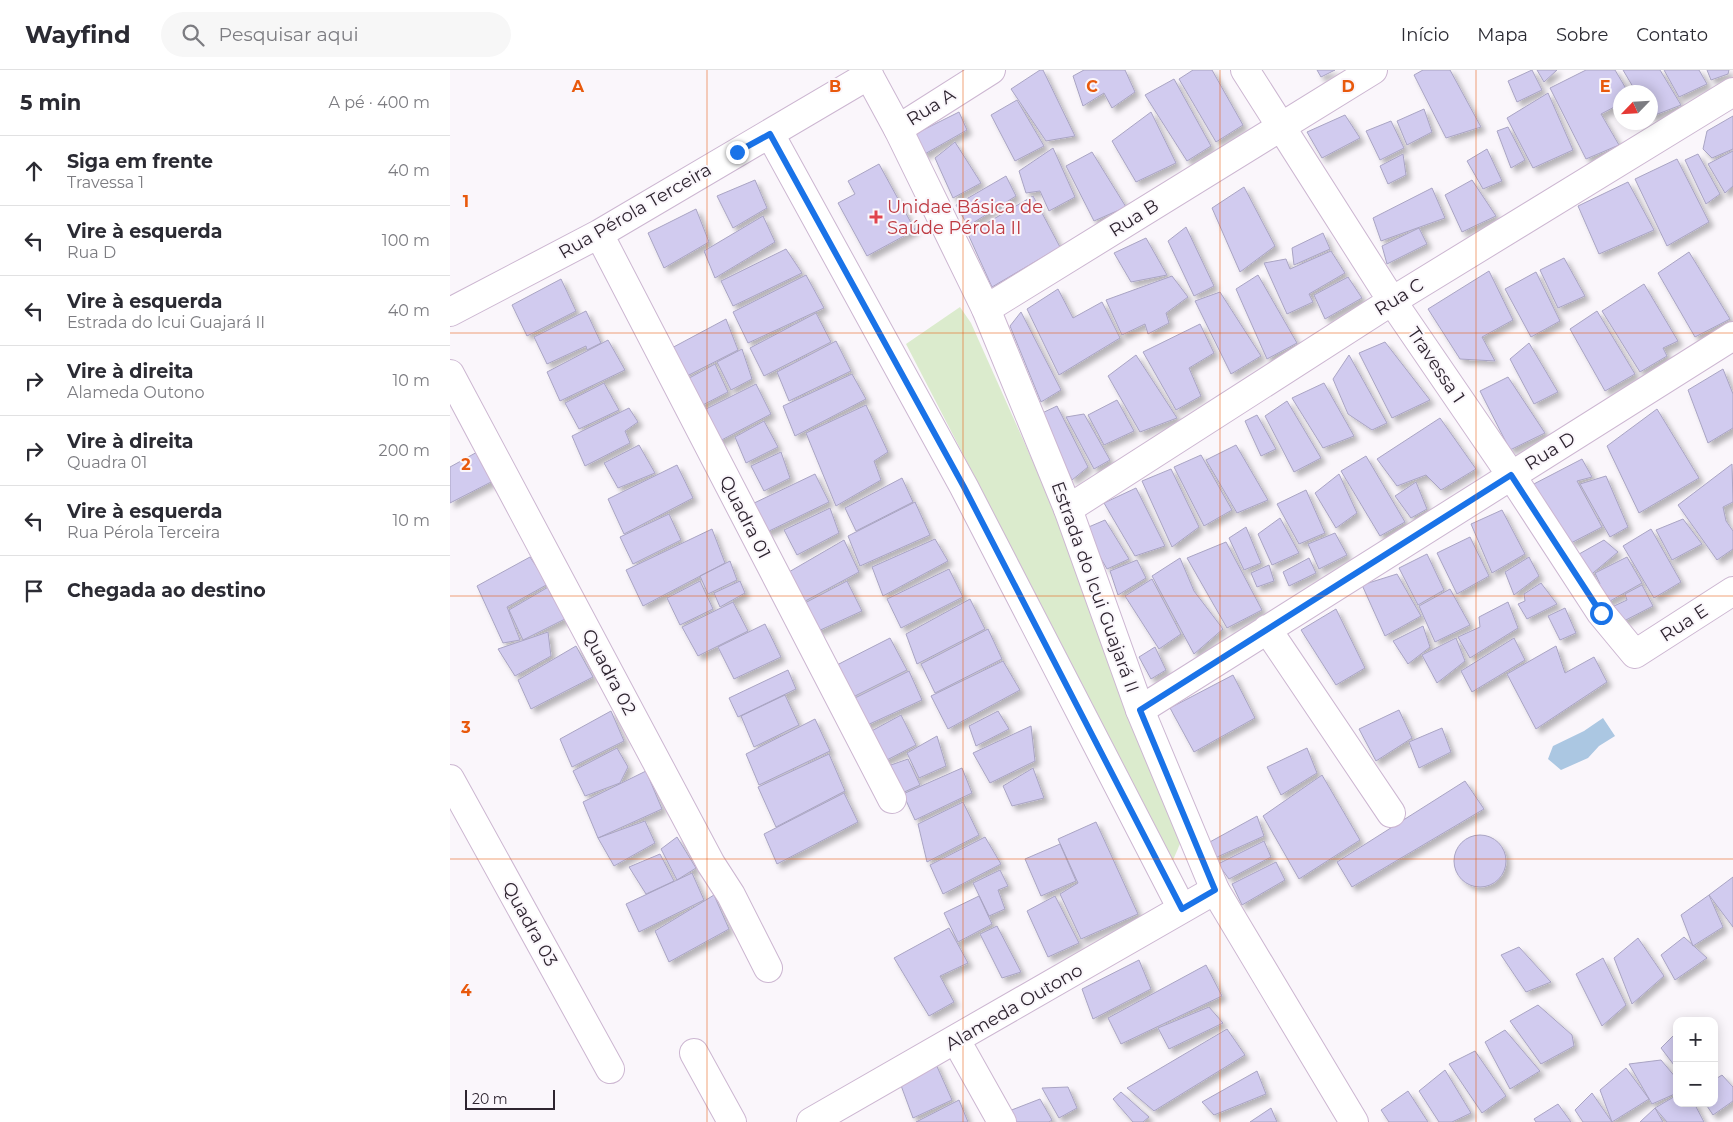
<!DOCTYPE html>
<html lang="pt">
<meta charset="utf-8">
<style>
body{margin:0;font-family:Montserrat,sans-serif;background:#f7f7f7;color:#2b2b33}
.controls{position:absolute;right:15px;bottom:15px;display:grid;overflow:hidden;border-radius:10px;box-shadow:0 2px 12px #0003}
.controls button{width:45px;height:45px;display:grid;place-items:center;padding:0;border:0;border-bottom:1px solid #e1e1e2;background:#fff;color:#2b2b33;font:25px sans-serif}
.compass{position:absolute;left:1163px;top:15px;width:45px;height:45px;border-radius:50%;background:#fff;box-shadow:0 2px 12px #0003;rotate:245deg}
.scale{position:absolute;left:15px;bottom:12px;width:90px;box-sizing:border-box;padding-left:5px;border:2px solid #2e2530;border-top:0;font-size:14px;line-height:18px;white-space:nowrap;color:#2e2530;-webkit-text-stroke:4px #faf6fb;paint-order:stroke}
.stop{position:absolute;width:15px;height:15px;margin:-11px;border:4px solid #1a73e8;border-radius:50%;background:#fff}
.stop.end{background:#1a73e8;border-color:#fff;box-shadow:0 1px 5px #0008}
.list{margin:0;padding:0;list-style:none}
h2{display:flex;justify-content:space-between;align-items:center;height:65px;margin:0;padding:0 20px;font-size:21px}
h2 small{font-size:16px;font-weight:400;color:#7c7c81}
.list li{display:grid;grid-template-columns:32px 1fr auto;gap:15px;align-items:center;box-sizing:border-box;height:70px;padding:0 20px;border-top:1px solid #e1e1e2}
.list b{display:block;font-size:19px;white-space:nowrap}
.list p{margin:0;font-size:16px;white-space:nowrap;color:#7c7c81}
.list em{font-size:16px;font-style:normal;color:#7c7c81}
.icon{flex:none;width:28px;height:28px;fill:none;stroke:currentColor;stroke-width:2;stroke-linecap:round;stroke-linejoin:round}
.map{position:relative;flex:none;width:1283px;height:1052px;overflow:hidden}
header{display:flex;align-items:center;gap:30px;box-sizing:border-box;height:70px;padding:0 25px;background:#fff;border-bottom:1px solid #e1e1e2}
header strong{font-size:24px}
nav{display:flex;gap:28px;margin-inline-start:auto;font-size:18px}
.search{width:350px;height:45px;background:#f7f7f7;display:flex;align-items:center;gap:12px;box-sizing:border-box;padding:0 18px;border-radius:28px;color:#7c7c81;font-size:19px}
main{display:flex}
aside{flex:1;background:#fff}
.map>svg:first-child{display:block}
</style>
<header>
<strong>Wayfind</strong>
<div class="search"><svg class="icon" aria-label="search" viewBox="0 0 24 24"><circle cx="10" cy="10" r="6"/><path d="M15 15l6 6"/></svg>Pesquisar aqui</div>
<nav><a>Início</a><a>Mapa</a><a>Sobre</a><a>Contato</a></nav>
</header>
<main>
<aside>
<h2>5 min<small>A pé · 400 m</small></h2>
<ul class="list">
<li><svg class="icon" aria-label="ahead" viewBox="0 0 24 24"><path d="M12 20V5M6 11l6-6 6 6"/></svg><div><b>Siga em frente</b><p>Travessa 1</p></div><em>40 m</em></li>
<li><svg class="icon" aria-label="left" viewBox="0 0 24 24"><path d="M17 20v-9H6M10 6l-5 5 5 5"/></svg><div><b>Vire à esquerda</b><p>Rua D</p></div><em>100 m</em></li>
<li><svg class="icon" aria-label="left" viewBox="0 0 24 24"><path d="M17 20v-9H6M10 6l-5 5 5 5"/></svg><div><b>Vire à esquerda</b><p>Estrada do Icui Guajará II</p></div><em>40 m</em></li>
<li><svg class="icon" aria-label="right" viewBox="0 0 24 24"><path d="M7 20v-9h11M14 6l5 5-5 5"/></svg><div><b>Vire à direita</b><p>Alameda Outono</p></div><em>10 m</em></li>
<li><svg class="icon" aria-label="right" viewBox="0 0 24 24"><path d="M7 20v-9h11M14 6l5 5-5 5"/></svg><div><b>Vire à direita</b><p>Quadra 01</p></div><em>200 m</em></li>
<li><svg class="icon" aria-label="left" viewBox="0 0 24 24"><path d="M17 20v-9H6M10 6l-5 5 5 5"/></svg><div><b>Vire à esquerda</b><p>Rua Pérola Terceira</p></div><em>10 m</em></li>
<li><svg class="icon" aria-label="arrive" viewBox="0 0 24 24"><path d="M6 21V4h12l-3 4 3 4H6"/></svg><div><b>Chegada ao destino</b></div></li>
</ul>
</aside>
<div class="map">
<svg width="1283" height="1052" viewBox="0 0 1283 1052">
<defs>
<filter id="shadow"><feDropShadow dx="4.5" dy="4.5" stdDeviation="2.5" flood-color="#0004"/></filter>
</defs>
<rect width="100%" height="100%" fill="#faf6fb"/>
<path fill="#dbebcd" d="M510 237 521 253 608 448 733 767 723 790 456 274Z"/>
<path fill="#abc7e2" d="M1153 648 1165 666 1149 676 1138 688 1111 700 1098 689 1103 676 1134 661Z"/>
<path fill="#d1cbef" stroke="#a9a4c3" filter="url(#shadow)" d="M590 0H593L625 66 596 71 561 19Z
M675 0 685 22 662 38 654 23 633 36 623 6 634 0Z
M743 0H762L793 55 766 72 729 9Z
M867 0H885L871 7Z
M973 0H1000L1031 57 996 68 964 5Z
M1082 0 1092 20 1067 32 1058 11Z
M1087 0H1107L1094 12Z
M1136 0H1165L1178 22H1170V34L1151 44 1169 75 1136 89 1100 18Z
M1173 0H1210L1231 35 1200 47V22H1186Z
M1214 0H1249L1257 14 1229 27Z
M1257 0H1279L1278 4 1261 10Z
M724 9 761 76 737 91 695 25Z
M1098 23 1123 80 1083 98 1057 48Z
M567 30 594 76 565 91 541 45Z
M974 39 982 62 957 75 947 51Z
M509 42 517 60 473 85 461 66Z
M701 42 726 93 686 112 662 71Z
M895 45 910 68 872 88 857 62Z
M1283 46V79L1262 88 1253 79 1257 61Z
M941 51 954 78 930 90 916 61Z
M1058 57 1075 90 1061 98 1047 61Z
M505 72 531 113 503 128 485 88Z
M603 78 625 127 599 141 590 121 576 123 569 101Z
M1037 79 1052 111 1033 119 1017 91Z
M1283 81V116L1275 123 1258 94Z
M642 82 676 137 644 151 616 96Z
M953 84 956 105 938 114 930 96Z
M1248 84 1270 124 1256 134 1235 90Z
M1227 89 1259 152 1217 176 1185 109Z
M429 94 465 160 417 186 388 133 405 124 398 111Z
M556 106 566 126 518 156 506 135Z
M305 110 317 138 283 158 267 126Z
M1022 110 1046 146 1012 162 995 125Z
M1178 112 1204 160 1149 184 1128 136Z
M794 117 825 176 790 202 762 138Z
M982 118 995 148 931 171 923 148Z
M583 126 610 177 542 217 518 164Z
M246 139 259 172 214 198 198 163Z
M313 146 325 172 265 208 254 181Z
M736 157 764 216 744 226 718 171Z
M969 158 977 174 937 194 932 176Z
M873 163 880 179 844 195 842 178Z
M696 168 717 205 681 212 664 183Z
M336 179 352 203 283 236 271 211Z
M881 181 895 203 859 224 863 232 837 244 814 193 836 189 840 199Z
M1239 182 1280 249 1245 267 1208 203Z
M1114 188 1135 226 1108 238 1090 200Z
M1039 201 1063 250 1032 267 1045 291 1010 289 978 239Z
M1086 202 1110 251 1081 267 1055 219Z
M356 205 374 238 298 273 283 242Z
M808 205 847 273 817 289 786 219Z
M722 206 738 227 716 243 719 253 698 264 695 254 672 265 656 230Z
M898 207 912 228 875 249 864 225Z
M111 209 126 241 77 266 62 235Z
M1194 214 1228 271 1213 278 1217 286 1190 302 1152 241Z
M608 219 623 248 652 232 670 268 609 305 577 239Z
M770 222 811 286 781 304 745 231Z
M136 241 151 273 137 280 136 276 97 294 84 267Z
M1147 241 1185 304 1155 321 1120 259Z
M571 242 611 320 591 332 560 256Z
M366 243 381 272 314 306 300 278Z
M276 249 288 280 233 308 218 280Z
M750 254 764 283 739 298 751 326 726 340 693 282Z
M158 270 175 300 110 331 97 302Z
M386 271 401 301 339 331 327 302Z
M935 272 980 330 942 348 909 283Z
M1079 273 1108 322 1084 334 1060 289Z
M292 279 302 309 281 320 267 292Z
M686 285 727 348 690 362 658 306Z
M899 285 937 353 922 360 898 344 883 309Z
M265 294 278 322 245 339 232 312Z
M1273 299 1283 324V358L1258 373 1238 320Z
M402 304 416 329 345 366 333 336Z
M1058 307 1095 363 1060 380 1030 321Z
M154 313 169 340 129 359 115 333Z
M874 313 904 366 873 378 842 328Z
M306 314 321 344 264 374 248 343Z
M667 330 684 361 654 375 638 345Z
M837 331 871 388 844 402 815 346Z
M416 335 438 382 424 391 431 410 386 436 356 363Z
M607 336 638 397 622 410 590 344Z
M179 338 188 352 175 361 180 373 135 396 122 366Z
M1207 339 1249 408 1189 443 1157 376Z
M634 344 660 390 644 399 616 347Z
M807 345 826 379 811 386 795 351Z
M990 348 1026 399 991 420 976 405 947 416 927 389Z
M314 351 328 377 296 393 285 367Z
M189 375 205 403 168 418 154 393Z
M786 375 818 430 787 443 756 390Z
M29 381 45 410 0 433V397Z
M331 382 340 408 314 421 301 396Z
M751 385 782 440 754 456 724 397Z
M916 386 955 452 930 466 891 401Z
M1132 389 1142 407 1127 411 1152 457 1121 473 1080 416Z
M1282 394 1283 432 1273 437 1276 451 1283 461V479L1267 490 1228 435Z
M227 395 243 428 174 464 158 429Z
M721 399 749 457 722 477 692 411Z
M365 404 379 432 315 463 300 435Z
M889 404 907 443 886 458 865 423Z
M1156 406 1178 457 1160 467 1130 414Z
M452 408 463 432 406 461 395 438Z
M966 412 977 439 961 448 945 426Z
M686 418 715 476 685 486 654 433Z
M856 420 875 463 849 474 827 434Z
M465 432 480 465 410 496 398 466Z
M380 438 389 463 347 485 334 460Z
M1052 440 1075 484 1042 503 1021 454Z
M219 444 231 470 183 494 170 467Z
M830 448 849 483 822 495 808 464Z
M1233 449 1252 474 1222 490 1206 460Z
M655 450 679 489 657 499 634 459Z
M796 457 811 493 794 500 779 468Z
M262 459 275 493 193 536 176 500Z
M1201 459 1231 512 1204 528 1173 476Z
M885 463 897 485 869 499 858 474Z
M1020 467 1039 506 1007 524 987 483Z
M485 469 498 491 433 526 422 497Z
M394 470 409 502 346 536 332 506Z
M1154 470 1168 482 1137 508 1122 488Z
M776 472 812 540 777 558 737 488Z
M977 484 994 520 968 535 949 498Z
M80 487 98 514 57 537 70 570 53 573 27 516Z
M1079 487 1089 506 1064 525 1055 502Z
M1177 487 1192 513 1153 535 1144 517 1150 514 1145 503Z
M730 488 744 521 773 559 744 584 702 506Z
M859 488 866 503 839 516 833 502Z
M687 490 696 508 668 525 660 501Z
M280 491 287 510 258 524 250 506Z
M819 495 824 511 807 517 801 503Z
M499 499 513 527 451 558 437 529Z
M947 504 971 546 935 566 912 515Z
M702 509 731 564 709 579 675 526Z
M250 511 263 539 230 555 217 528Z
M290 511 295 523 270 537 264 523Z
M397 511 412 541 366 562 353 534Z
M1091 513 1107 534 1077 549 1068 534 1075 531 1074 524Z
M1192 515 1203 536 1172 552 1164 536 1177 530 1175 524Z
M100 516 115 549 73 570 59 540Z
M1000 519 1020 555 985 572 969 536Z
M520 529 535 559 467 594 456 564Z
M283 532 298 561 248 586 232 557Z
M1058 532 1068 558 1020 588 1008 567 1030 557 1029 547Z
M1115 538 1126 563 1110 570 1098 546Z
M886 539 915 598 886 615 851 560Z
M315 554 331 587 284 609 268 577Z
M973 556 980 577 958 594 943 571Z
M538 559 552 589 485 623 471 594Z
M98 562 101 586 65 606 48 579Z
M440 568 457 600 397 630 381 598Z
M1006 568 1015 591 987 613 972 585Z
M1064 568 1075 590 1022 622 1011 601Z
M126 576 143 607 81 639 68 610Z
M1106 576 1115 603 1144 587 1157 612 1086 659 1057 604Z
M705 577 716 600 701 609 689 587Z
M553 591 570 620 498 659 481 626Z
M338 600 346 619 288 647 279 628Z
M459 601 472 630 413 657 399 631Z
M783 605 805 648 744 682 720 638Z
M335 625 349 655 304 677 291 646Z
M949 640 962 668 926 691 909 659Z
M161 641 174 671 122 697 110 669Z
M548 641 559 659 526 676 519 656Z
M451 645 466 675 431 693 416 664Z
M365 649 380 681 309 715 296 684Z
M581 656 585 691 540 713 523 683Z
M992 658 1001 682 969 698 959 672Z
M487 666 496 696 469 708 457 683Z
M167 678 178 697 170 713 135 726 123 701Z
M857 678 867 703 831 725 817 697Z
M379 684 395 721 326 757 308 717Z
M458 689 470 715 452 723 438 696Z
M512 698 522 723 465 750 453 724Z
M583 698 594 728 562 736 553 716Z
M196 701 212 739 148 768 133 732Z
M872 705 910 770 849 809 813 746Z
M1015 711 1034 739 902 817 887 792Z
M394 723 408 752 327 794 314 764Z
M513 732 529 765 477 792 468 754Z
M807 746 814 766 765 788 758 773Z
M195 751 205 773 164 796 148 768Z
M646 752 688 844 631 869 610 824 628 813 608 769Z
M1004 791a26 26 0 1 1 52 0a26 26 0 1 1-52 0Z
M227 767 246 798 227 810 211 779Z
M535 767 551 794 493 824 480 795Z
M814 771 821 787 779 809 768 794Z
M610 774 626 811 591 826 575 789Z
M210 784 224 811 196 824 179 797Z
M826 792 835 810 792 835 782 814Z
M550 800 558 816 548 820 555 839 539 846 523 813Z
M242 803 254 830 189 862 176 834Z
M1283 807V857L1259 825Z
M264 825 279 859 219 892 205 861Z
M1259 825 1273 857 1243 876 1231 845Z
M529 826 542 854 508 872 494 843Z
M605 826 629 873 598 887 577 841Z
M547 856 571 902 552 908 530 864Z
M499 858 518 893 490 906 504 932 479 946 444 888Z
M1234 867 1257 888 1225 910 1211 885Z
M1188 868 1214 906 1182 934 1164 888Z
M1069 877 1101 912 1076 922 1051 885Z
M1153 888 1176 935 1152 956 1126 904Z
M689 890 701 919 643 949 632 919Z
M756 895 772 926 671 974 658 948Z
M1088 935 1122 965 1124 976 1091 994 1060 951Z
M759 937 773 953 719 979 708 958Z
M777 959 795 985 704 1041 677 1018Z
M1055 960 1090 1001 1060 1019 1035 972Z
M1227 962V999L1211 978Z
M1025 981 1056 1026 1032 1043 999 994Z
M1211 990 1227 1009V1023L1202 1034 1179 994Z
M485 992 502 1030 463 1048 449 1010Z
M1176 998 1199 1029 1162 1052 1150 1020Z
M995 1000 1021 1043 1002 1052H989L969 1021Z
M807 1001 816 1024 764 1045 752 1032Z
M1272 1005 1283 1017V1031L1263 1045 1255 1033H1264V1010Z
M618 1017 627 1038 609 1048 592 1018Z
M958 1021 978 1052H939L931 1040Z
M671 1022 699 1047 693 1052H683L663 1029Z
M1142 1023 1162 1052H1133L1125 1040Z
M1227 1025V1033H1244L1254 1052H1217L1205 1038Z
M590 1029 602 1050 599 1052H566L559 1041Z
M509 1030 518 1052H466Z
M1108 1034 1121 1052H1086L1084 1049Z
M821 1038 827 1052H800Z
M1205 1038 1213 1052H1190Z"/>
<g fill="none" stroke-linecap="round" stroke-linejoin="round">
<g stroke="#ccb6d1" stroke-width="30">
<path id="street" d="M795 0 942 231 1061 405 1151 543 1185 584 1283 521
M448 59 541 0
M320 64 514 417 732 839
M149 164 442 729
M536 239 923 0
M0 242 149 164 419 5
M0 304 261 794 281 825 318 898
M618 439 942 231 1283 22
M817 559 941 743
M690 640 1283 266
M0 709 160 999
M506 970 552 1052
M244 983 282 1052
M361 1052 765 820"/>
</g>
<g stroke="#ccb6d1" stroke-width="30">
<path id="secondary" d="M416 0 448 59 536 239 618 439 690 640 765 820 904 1052"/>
</g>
<use href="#street" stroke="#fff" stroke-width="28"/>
<use href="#secondary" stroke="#fff" stroke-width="28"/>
</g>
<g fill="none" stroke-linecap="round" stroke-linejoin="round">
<path stroke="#1a73e8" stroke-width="6" d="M287 82 320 64 514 417 732 839 765 820 690 640 1061 405 1151 543"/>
</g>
<path fill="none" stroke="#e8590c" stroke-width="1" stroke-opacity="0.55" d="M257 0V1052M513 0V1052M770 0V1052M1026 0V1052M0 263H1283M0 526H1283M0 789H1283"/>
<path fill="#e0444e" stroke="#faf6fb" stroke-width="2" d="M423.5 139.5h5v5h5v5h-5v5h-5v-5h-5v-5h5z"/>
<g text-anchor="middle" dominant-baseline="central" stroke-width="4" stroke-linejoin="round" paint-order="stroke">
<g font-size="18" fill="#2e2530" stroke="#faf6fb">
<text transform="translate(481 37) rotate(-32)">Rua A</text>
<text transform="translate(185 141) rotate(-30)">Rua Pérola Terceira</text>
<text transform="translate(684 148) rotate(-32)">Rua B</text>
<text transform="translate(949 227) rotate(-32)">Rua C</text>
<text transform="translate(986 295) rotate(56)">Travessa 1</text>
<text transform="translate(1100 381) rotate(-32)">Rua D</text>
<text transform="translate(295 447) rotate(63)">Quadra 01</text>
<text transform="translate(645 517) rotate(70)">Estrada do Icui Guajará II</text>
<text transform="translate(1234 553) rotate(-33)">Rua E</text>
<text transform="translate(159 602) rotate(62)">Quadra 02</text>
<text transform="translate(80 854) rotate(61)">Quadra 03</text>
<text transform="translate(564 937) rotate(-30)">Alameda Outono</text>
</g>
<g font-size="18" fill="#be3a42" stroke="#faf6fb" text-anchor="start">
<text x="437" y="137">Unidae Básica de<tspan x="437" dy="21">Saúde Pérola II</tspan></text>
</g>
</g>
<g font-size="16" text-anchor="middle" font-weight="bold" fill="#e8590c" stroke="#faf6fb" stroke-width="4" stroke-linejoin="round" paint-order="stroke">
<text x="128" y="22">A</text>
<text x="385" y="22">B</text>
<text x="642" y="22">C</text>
<text x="898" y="22">D</text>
<text x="1155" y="22">E</text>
<text x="16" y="137">1</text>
<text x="16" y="400">2</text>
<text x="16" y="663">3</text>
<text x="16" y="926">4</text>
</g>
</svg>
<div class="controls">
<button>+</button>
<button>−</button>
</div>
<svg class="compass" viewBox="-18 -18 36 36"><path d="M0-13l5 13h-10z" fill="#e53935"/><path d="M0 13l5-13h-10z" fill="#7c7c81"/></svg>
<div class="scale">20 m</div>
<div class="stop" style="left:1151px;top:543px"></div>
<div class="stop end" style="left:287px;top:82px"></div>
</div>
</main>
